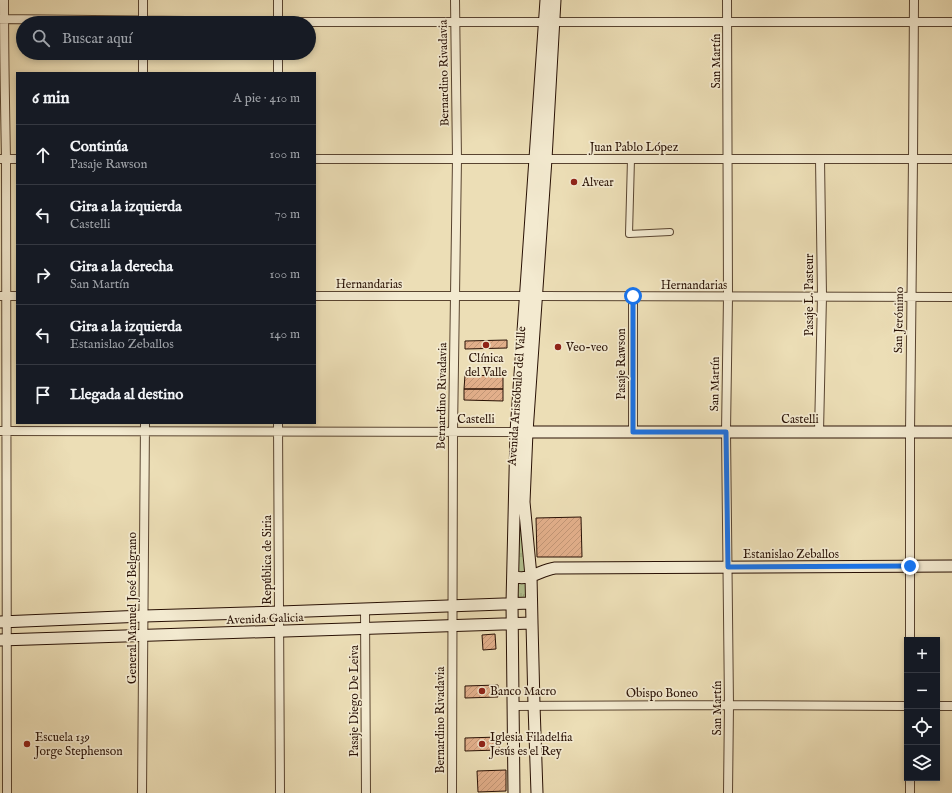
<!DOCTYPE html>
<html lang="es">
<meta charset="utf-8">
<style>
body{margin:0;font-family:"IM FELL English",serif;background:#20242c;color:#f1f3f6}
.controls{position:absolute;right:12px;bottom:12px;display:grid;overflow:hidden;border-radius:0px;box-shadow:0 2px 6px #0003}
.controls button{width:36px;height:36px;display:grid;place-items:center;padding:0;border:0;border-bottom:1px solid #363941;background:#171b24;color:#f1f3f6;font:20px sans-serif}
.stop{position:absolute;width:12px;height:12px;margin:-9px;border:3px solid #1a73e8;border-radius:50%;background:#fff}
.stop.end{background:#1a73e8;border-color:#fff;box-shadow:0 1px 4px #0008}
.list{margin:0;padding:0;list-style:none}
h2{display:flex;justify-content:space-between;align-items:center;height:52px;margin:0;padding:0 16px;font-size:17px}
h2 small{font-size:13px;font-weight:400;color:#9ea1a6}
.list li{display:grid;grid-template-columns:26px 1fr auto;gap:12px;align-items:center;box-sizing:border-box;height:60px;padding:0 16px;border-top:1px solid #363941}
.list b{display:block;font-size:15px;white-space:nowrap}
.list p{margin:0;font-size:13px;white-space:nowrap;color:#9ea1a6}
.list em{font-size:13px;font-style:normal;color:#9ea1a6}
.icon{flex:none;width:22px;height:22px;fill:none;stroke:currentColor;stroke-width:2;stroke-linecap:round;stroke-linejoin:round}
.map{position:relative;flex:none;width:952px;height:793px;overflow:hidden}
.search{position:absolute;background:#171b24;box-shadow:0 2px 6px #0003;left:16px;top:16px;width:300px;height:44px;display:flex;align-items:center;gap:10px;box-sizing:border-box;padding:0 14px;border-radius:22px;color:#9ea1a6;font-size:15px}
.panel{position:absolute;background:#171b24;box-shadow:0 2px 6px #0003;left:16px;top:72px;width:300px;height:352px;border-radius:0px}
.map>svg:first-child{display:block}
</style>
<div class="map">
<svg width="952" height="793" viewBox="0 0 952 793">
<defs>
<pattern id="grass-tufts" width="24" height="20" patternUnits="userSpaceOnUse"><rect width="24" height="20" fill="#b3c291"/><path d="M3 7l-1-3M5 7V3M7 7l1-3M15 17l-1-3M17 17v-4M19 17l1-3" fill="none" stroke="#9aa67b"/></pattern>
<pattern id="building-hatch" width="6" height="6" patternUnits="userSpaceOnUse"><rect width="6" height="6" fill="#e2af8b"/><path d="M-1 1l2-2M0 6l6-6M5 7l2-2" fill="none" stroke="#c29676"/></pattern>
</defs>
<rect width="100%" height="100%" fill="#ecdeb6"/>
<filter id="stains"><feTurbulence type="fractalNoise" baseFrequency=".005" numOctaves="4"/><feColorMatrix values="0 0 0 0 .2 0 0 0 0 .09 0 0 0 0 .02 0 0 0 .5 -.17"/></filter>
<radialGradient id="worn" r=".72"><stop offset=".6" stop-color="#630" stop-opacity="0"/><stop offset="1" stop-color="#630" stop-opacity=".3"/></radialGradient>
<path fill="url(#grass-tufts)" stroke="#6e694a" d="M520 494 528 570 524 574 517 572Z
M528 581V598L516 599V582Z"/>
<path fill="url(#building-hatch)" stroke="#281004" d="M507 340V348L465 349V341Z
M465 375 503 376V389H464Z
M464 389H503V401L464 400Z
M581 517 582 557H537L536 518Z
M495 634 496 649 483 650 482 635Z
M498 685V697L465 698V686Z
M499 737V750L465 751V738Z
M506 770V791L478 792 477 771Z"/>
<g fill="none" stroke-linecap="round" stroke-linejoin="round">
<g stroke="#594430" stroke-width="8">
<path id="pedestrian" d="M631 159 629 234 670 232"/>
</g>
<g stroke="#594430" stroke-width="10">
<path id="minor" d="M4 0C4 53 5 106 6 159 8 371 8 582 7 793
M278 0V23
M727 0 728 297 726 432 729 705 728 793
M0 19 279 22H952
M143 23V0
M143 73V53
M278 73V53
M0 159H17
M315 159H952
M0 296H17
M315 296H537L952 297
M278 423 280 793
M0 431 516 432
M633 432V296
M819 432 822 296 820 159
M365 609 366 793
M910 640V432L913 159 914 0
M512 706 729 705 907 706
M937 706H952
M910 778V793
M142 793 145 423
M452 793 453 432 457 159 455 0"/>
</g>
<g stroke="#281004" stroke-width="13">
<path id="secondary" d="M521 432H952
M513 576C528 582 540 570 555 568L952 566
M0 622 144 616 280 612 531 603
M0 640 532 623
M514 793 512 603 516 432 546 0
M537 793 534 705 532 623 531 576 524 502 527 432 546 159 555 0"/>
</g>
<use href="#pedestrian" stroke="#f3ead0" stroke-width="6"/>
<use href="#minor" stroke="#f3ead0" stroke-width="8"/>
<use href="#secondary" stroke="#f3ead0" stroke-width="11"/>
</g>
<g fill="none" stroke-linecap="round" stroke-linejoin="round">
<path stroke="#1a73e8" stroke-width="5" d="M633 296V432H726L728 567 910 566"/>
</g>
<g fill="#8f2418" stroke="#f3ead0" stroke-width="1.5">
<circle cx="574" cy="182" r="4"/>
<circle cx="486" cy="345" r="4"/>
<circle cx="558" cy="347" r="4"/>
<circle cx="482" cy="691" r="4"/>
<circle cx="27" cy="744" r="4"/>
<circle cx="482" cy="744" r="4"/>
</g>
<g text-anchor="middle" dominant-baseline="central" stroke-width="3.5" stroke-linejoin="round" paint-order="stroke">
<g font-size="12" fill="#281004" stroke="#f3ead0">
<text transform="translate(716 61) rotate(-90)">San Martín</text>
<text transform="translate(444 73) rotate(-91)">Bernardino Rivadavia</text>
<text x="634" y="147">Juan Pablo López</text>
<text x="369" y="284">Hernandarias</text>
<text x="694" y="285">Hernandarias</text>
<text transform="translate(809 295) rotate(-90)">Pasaje L. Pasteur</text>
<text transform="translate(899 320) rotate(-89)">San Jerónimo</text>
<text transform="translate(621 364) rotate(-90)">Pasaje Rawson</text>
<text transform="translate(715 384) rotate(-89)">San Martín</text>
<text transform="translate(442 396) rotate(-89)">Bernardino Rivadavia</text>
<text transform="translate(517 396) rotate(-86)">Avenida Aristóbulo del Valle</text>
<text x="476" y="419">Castelli</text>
<text x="800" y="419">Castelli</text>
<text x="791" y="554">Estanislao Zeballos</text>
<text transform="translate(267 560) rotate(-90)">República de Siria</text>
<text transform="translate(132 608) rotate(-90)">General Manuel José Belgrano</text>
<text transform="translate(265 619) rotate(-2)">Avenida Galicia</text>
<text x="662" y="693">Obispo Boneo</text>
<text transform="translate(354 701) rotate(-90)">Pasaje Diego De Leiva</text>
<text transform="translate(717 708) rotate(-90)">San Martín</text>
<text transform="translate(440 720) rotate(-90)">Bernardino Rivadavia</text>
</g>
<g font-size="12" fill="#281004" stroke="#f3ead0" text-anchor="start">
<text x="582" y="182">Alvear</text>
<text x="566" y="347">Veo-veo</text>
<text x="486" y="358" text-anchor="middle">Clínica<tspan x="486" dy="14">del Valle</tspan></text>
<text x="490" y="691">Banco Macro</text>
<text x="35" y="737">Escuela 139<tspan x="35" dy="14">Jorge Stephenson</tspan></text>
<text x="490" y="737">Iglesia Filadelfia<tspan x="490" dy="14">Jesús es el Rey</tspan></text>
</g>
</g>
<rect width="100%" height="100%" filter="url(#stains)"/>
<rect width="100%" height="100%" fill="url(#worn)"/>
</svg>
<div class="controls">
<button>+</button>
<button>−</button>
<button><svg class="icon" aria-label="locate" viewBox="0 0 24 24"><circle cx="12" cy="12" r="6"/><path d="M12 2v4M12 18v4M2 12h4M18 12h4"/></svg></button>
<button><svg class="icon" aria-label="layers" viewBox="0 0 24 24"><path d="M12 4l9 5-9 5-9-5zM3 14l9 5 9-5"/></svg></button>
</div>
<div class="stop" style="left:633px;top:296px"></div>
<div class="stop end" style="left:910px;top:566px"></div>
<div class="search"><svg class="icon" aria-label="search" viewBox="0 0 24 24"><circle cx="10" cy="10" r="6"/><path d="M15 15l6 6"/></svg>Buscar aquí</div>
<section class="panel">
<h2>6 min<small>A pie · 410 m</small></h2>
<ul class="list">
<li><svg class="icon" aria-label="ahead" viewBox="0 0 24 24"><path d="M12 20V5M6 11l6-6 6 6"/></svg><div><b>Continúa</b><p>Pasaje Rawson</p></div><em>100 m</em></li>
<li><svg class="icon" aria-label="left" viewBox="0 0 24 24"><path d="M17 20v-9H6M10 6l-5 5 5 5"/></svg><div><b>Gira a la izquierda</b><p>Castelli</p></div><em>70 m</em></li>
<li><svg class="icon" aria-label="right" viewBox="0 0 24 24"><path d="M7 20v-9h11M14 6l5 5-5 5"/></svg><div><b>Gira a la derecha</b><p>San Martín</p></div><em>100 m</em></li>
<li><svg class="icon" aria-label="left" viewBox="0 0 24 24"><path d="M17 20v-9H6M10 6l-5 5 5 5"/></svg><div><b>Gira a la izquierda</b><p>Estanislao Zeballos</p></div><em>140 m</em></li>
<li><svg class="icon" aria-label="arrive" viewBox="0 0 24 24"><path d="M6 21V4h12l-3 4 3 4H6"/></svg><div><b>Llegada al destino</b></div></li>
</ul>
</section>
</div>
